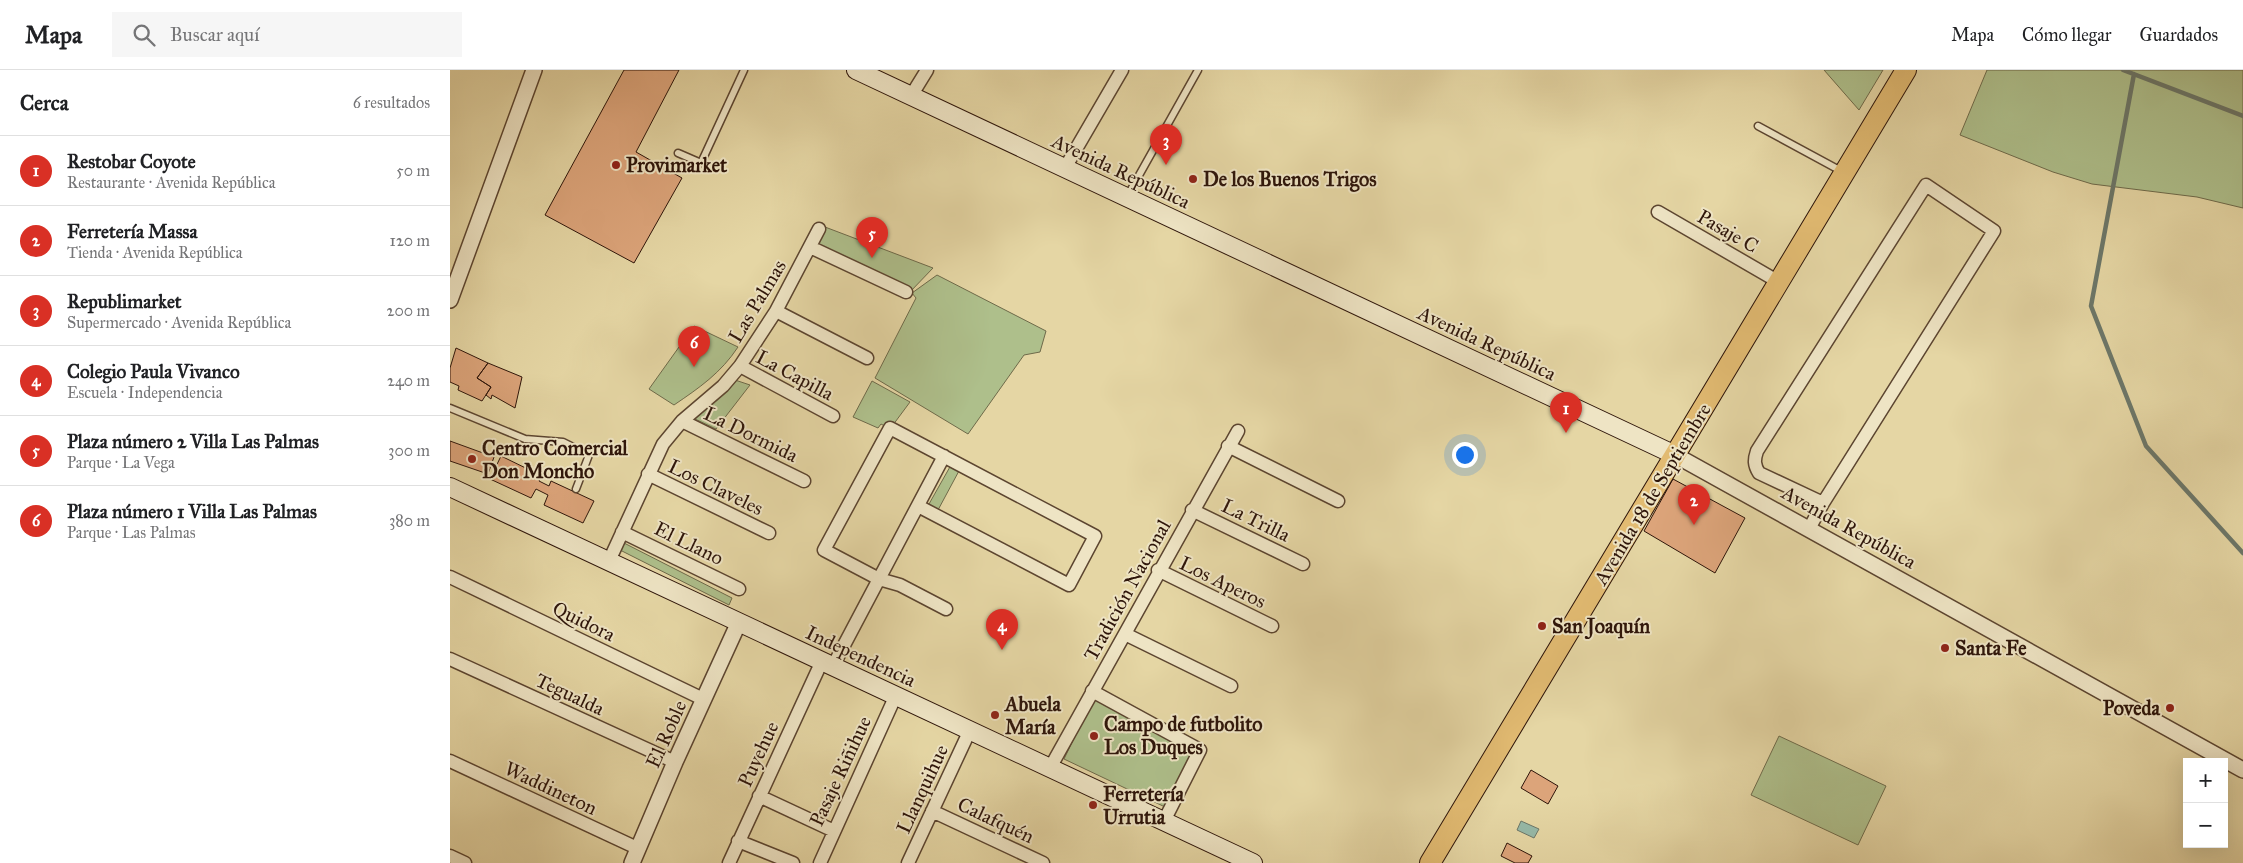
<!DOCTYPE html>
<html lang="es">
<meta charset="utf-8">
<style>
body{margin:0;font-family:"IM FELL Great Primer",serif;background:#f6f6f6;color:#202124}
.controls{position:absolute;right:15px;bottom:15px;display:grid;overflow:hidden;border-radius:0px;box-shadow:0 5px 20px #0002}
.controls button{width:45px;height:45px;display:grid;place-items:center;padding:0;border:0;border-bottom:1px solid #e0e0e0;background:#fff;color:#202124;font:25px sans-serif}
.you{position:absolute;left:1014px;top:384px;width:18px;height:18px;margin:-12px;border:4px solid #fff;border-radius:50%;background:#1a73e8;box-shadow:0 0 0 8px #1a73e833}
.badge{display:grid;place-items:center;width:32px;height:32px;border-radius:50%;background:#d93025;color:#fff;font-size:16px;font-weight:700}
.pin{position:absolute;translate:-50% -41px;filter:drop-shadow(0 1px 2px #0008)}
.pin::after{content:'';position:absolute;top:26px;width:18px;height:15px;background:inherit;clip-path:polygon(0 0,100% 0,50% 100%)}
.list{margin:0;padding:0;list-style:none}
h2{display:flex;justify-content:space-between;align-items:center;height:65px;margin:0;padding:0 20px;font-size:21px}
h2 small{font-size:16px;font-weight:400;color:#757577}
.list li{display:grid;grid-template-columns:32px 1fr auto;gap:15px;align-items:center;box-sizing:border-box;height:70px;padding:0 20px;border-top:1px solid #e0e0e0}
.list b{display:block;font-size:19px;white-space:nowrap}
.list p{margin:0;font-size:16px;white-space:nowrap;color:#757577}
.list em{font-size:16px;font-style:normal;color:#757577}
.icon{flex:none;width:28px;height:28px;fill:none;stroke:currentColor;stroke-width:2;stroke-linecap:round;stroke-linejoin:round}
.map{position:relative;flex:none;width:1793px;height:793px;overflow:hidden}
header{display:flex;align-items:center;gap:30px;box-sizing:border-box;height:70px;padding:0 25px;background:#fff;border-bottom:1px solid #e0e0e0}
header strong{font-size:24px}
nav{display:flex;gap:28px;margin-inline-start:auto;font-size:18px}
.search{width:350px;height:45px;background:#f6f6f6;display:flex;align-items:center;gap:12px;box-sizing:border-box;padding:0 18px;border-radius:0px;color:#757577;font-size:19px}
main{display:flex}
aside{flex:1;background:#fff}
.map>svg:first-child{display:block}
</style>
<header>
<strong>Mapa</strong>
<div class="search"><svg class="icon" aria-label="search" viewBox="0 0 24 24"><circle cx="10" cy="10" r="6"/><path d="M15 15l6 6"/></svg>Buscar aquí</div>
<nav><a>Mapa</a><a>Cómo llegar</a><a>Guardados</a></nav>
</header>
<main>
<aside>
<h2>Cerca<small>6 resultados</small></h2>
<ul class="list">
<li><span class="badge">1</span><div><b>Restobar Coyote</b><p>Restaurante · Avenida República</p></div><em>50 m</em></li>
<li><span class="badge">2</span><div><b>Ferretería Massa</b><p>Tienda · Avenida República</p></div><em>120 m</em></li>
<li><span class="badge">3</span><div><b>Republimarket</b><p>Supermercado · Avenida República</p></div><em>200 m</em></li>
<li><span class="badge">4</span><div><b>Colegio Paula Vivanco</b><p>Escuela · Independencia</p></div><em>240 m</em></li>
<li><span class="badge">5</span><div><b>Plaza número 2 Villa Las Palmas</b><p>Parque · La Vega</p></div><em>300 m</em></li>
<li><span class="badge">6</span><div><b>Plaza número 1 Villa Las Palmas</b><p>Parque · Las Palmas</p></div><em>380 m</em></li>
</ul>
</aside>
<div class="map">
<svg width="1793" height="793" viewBox="0 0 1793 793">
<rect width="100%" height="100%" fill="#e5d6a4"/>
<filter id="stains"><feTurbulence type="fractalNoise" baseFrequency=".004" numOctaves="4"/><feColorMatrix values="0 0 0 0 .2 0 0 0 0 .09 0 0 0 0 .02 0 0 0 .5 -.17"/></filter>
<radialGradient id="worn" r=".72"><stop offset=".6" stop-color="#630" stop-opacity="0"/><stop offset="1" stop-color="#630" stop-opacity=".3"/></radialGradient>
<path fill="#aebf8b" stroke="#6e6a4a" d="M1374 0H1433L1409 40Z
M1537 0H1793V138L1747 127 1642 114 1603 102 1510 65Z
M375 157 483 198 459 223 366 178 368 164Z
M487 205 596 261 590 282 574 285 518 364 425 308 466 228 462 223Z
M244 256 288 277C271 303 249 318 224 335L199 319Z
M285 310 300 315 266 359 245 349Z
M422 311 460 332 440 359 431 354 428 358 403 347Z
M501 395 510 399 488 440 479 434Z
M174 473 282 528 279 535 170 480Z
M644 627 745 679 715 737 614 689Z
M1329 666 1436 716 1408 775 1301 725Z"/>
<path fill="#96b9a8" stroke="#6c7769" d="M1071 751 1089 759 1084 768 1067 760Z"/>
<g fill="none" stroke-linecap="round" stroke-linejoin="round">
<path stroke="#6c7769" stroke-width="4.5" d="M1673 0 1793 46
M1684 4 1641 236 1696 376 1793 483"/>
</g>
<path fill="#dca47a" stroke="#2e150a" d="M174 0H229L186 82 232 108 184 193 95 145Z
M6 278 38 293 27 308 41 317 32 331 8 320 9 316 0 312V298Z
M38 293 72 307 65 338 42 325 41 329 36 325 41 317 27 308Z
M0 371 44 387 38 404 0 391Z
M51 386 92 406 89 411 99 416 101 411 144 431 133 453 94 435 98 425 86 419 81 428 40 409Z
M1223 409 1295 448 1265 503 1194 461Z
M1081 700 1108 716 1098 734 1071 718Z
M1057 773 1082 786 1078 793H1065L1051 786Z"/>
<g fill="none" stroke-linecap="round" stroke-linejoin="round">
<g stroke="#5c4530" stroke-width="9">
<path id="service" d="M1308 56 1393 102
M228 83 251 93 294 0
M678 125 748 0
M0 338 75 369 113 372 139 385 126 419"/>
</g>
<g stroke="#5c4530" stroke-width="15">
<path id="minor" d="M461 26 477 0
M615 98 672 0
M1208 142 1329 212
M360 177 456 222
M326 241 417 288
M290 296 383 346
M232 351 354 411
M778 376 888 431
M198 404 319 463
M468 436 619 515 645 466 440 358 374 480 429 509 450 515 496 539
M742 440 853 494
M1359 459 1373 433 1544 161 1476 115 1307 381C1304 390 1304 395 1309 403L1373 433
M172 462 289 519
M159 491 213 374 232 351 273 316 290 296 326 241 369 159
M708 500 822 556
M0 507 253 629
M675 564 781 616
M0 589 225 692
M383 596 494 386
M642 621 750 680 714 751
M0 691 187 778
M600 698 788 361
M309 726 384 761
M482 741 593 793
M288 771 343 793
M0 786 15 793
M279 793 372 591
M370 793 446 625
M458 793 520 660"/>
</g>
<g stroke="#5c4530" stroke-width="18">
<path id="tertiary" d="M0 230 84 0
M1225 385 1793 700
M182 793 225 692 289 552"/>
</g>
<g stroke="#2e150a" stroke-width="20">
<path id="secondary" d="M406 0 1225 385
M0 417 803 793"/>
</g>
<g stroke="#2e150a" stroke-width="22">
<path id="primary" d="M980 793 1456 0"/>
</g>
<use href="#service" stroke="#eee4c4" stroke-width="6"/>
<use href="#minor" stroke="#eee4c4" stroke-width="12"/>
<use href="#tertiary" stroke="#eee4c4" stroke-width="15"/>
<use href="#secondary" stroke="#eee4c4" stroke-width="18"/>
<use href="#primary" stroke="#e2bb72" stroke-width="20"/>
</g>
<g fill="#8f2418" stroke="#eee4c4" stroke-width="2">
<circle cx="166" cy="95" r="5"/>
<circle cx="743" cy="109" r="5"/>
<circle cx="22" cy="389" r="5"/>
<circle cx="1092" cy="556" r="5"/>
<circle cx="1495" cy="578" r="5"/>
<circle cx="1720" cy="638" r="5"/>
<circle cx="545" cy="645" r="5"/>
<circle cx="644" cy="666" r="5"/>
<circle cx="643" cy="735" r="5"/>
</g>
<g text-anchor="middle" dominant-baseline="central" stroke-width="4" stroke-linejoin="round" paint-order="stroke">
<g font-size="20" font-weight="bold" fill="#2e150a" stroke="#eee4c4" text-anchor="start">
<text x="176" y="95">Provimarket</text>
<text x="753" y="109">De los Buenos Trigos</text>
<text x="32" y="378">Centro Comercial<tspan x="32" dy="23">Don Moncho</tspan></text>
<text x="1102" y="556">San Joaquín</text>
<text x="1505" y="578">Santa Fe</text>
<text x="555" y="634">Abuela<tspan x="555" dy="23">María</tspan></text>
<text x="1710" y="638" text-anchor="end">Poveda</text>
<text x="654" y="654">Campo de futbolito<tspan x="654" dy="23">Los Duques</tspan></text>
<text x="653" y="724">Ferretería<tspan x="653" dy="23">Urrutia</tspan></text>
</g>
<g font-size="20" fill="#2e150a" stroke="#eee4c4">
<text transform="translate(671 101) rotate(25)">Avenida República</text>
<text transform="translate(1278 161) rotate(30)">Pasaje C</text>
<text transform="translate(307 231) rotate(-59)">Las Palmas</text>
<text transform="translate(1037 273) rotate(25)">Avenida República</text>
<text transform="translate(345 305) rotate(28)">La Capilla</text>
<text transform="translate(301 364) rotate(26)">La Dormida</text>
<text transform="translate(266 417) rotate(26)">Los Claveles</text>
<text transform="translate(1202 424) rotate(-59)">Avenida 18 de Septiembre</text>
<text transform="translate(806 450) rotate(26)">La Trilla</text>
<text transform="translate(1399 457) rotate(29)">Avenida República</text>
<text transform="translate(239 473) rotate(26)">El Llano</text>
<text transform="translate(773 512) rotate(26)">Los Aperos</text>
<text transform="translate(677 520) rotate(-61)">Tradición Nacional</text>
<text transform="translate(134 551) rotate(26)">Quidora</text>
<text transform="translate(411 586) rotate(25)">Independencia</text>
<text transform="translate(120 624) rotate(25)">Tegualda</text>
<text transform="translate(216 664) rotate(-66)">El Roble</text>
<text transform="translate(308 684) rotate(-65)">Puyehue</text>
<text transform="translate(390 701) rotate(-65)">Pasaje Riñihue</text>
<text transform="translate(101 718) rotate(25)">Waddineton</text>
<text transform="translate(472 719) rotate(-65)">Llanquihue</text>
<text transform="translate(546 750) rotate(25)">Calafquén</text>
</g>
</g>
<rect width="100%" height="100%" filter="url(#stains)"/>
<rect width="100%" height="100%" fill="url(#worn)"/>
</svg>
<div class="controls">
<button>+</button>
<button>−</button>
</div>
<div class="you"></div>
<div class="pin badge" style="left:1116px;top:363px">1</div>
<div class="pin badge" style="left:1244px;top:455px">2</div>
<div class="pin badge" style="left:716px;top:95px">3</div>
<div class="pin badge" style="left:552px;top:580px">4</div>
<div class="pin badge" style="left:422px;top:188px">5</div>
<div class="pin badge" style="left:244px;top:297px">6</div>
</div>
</main>
